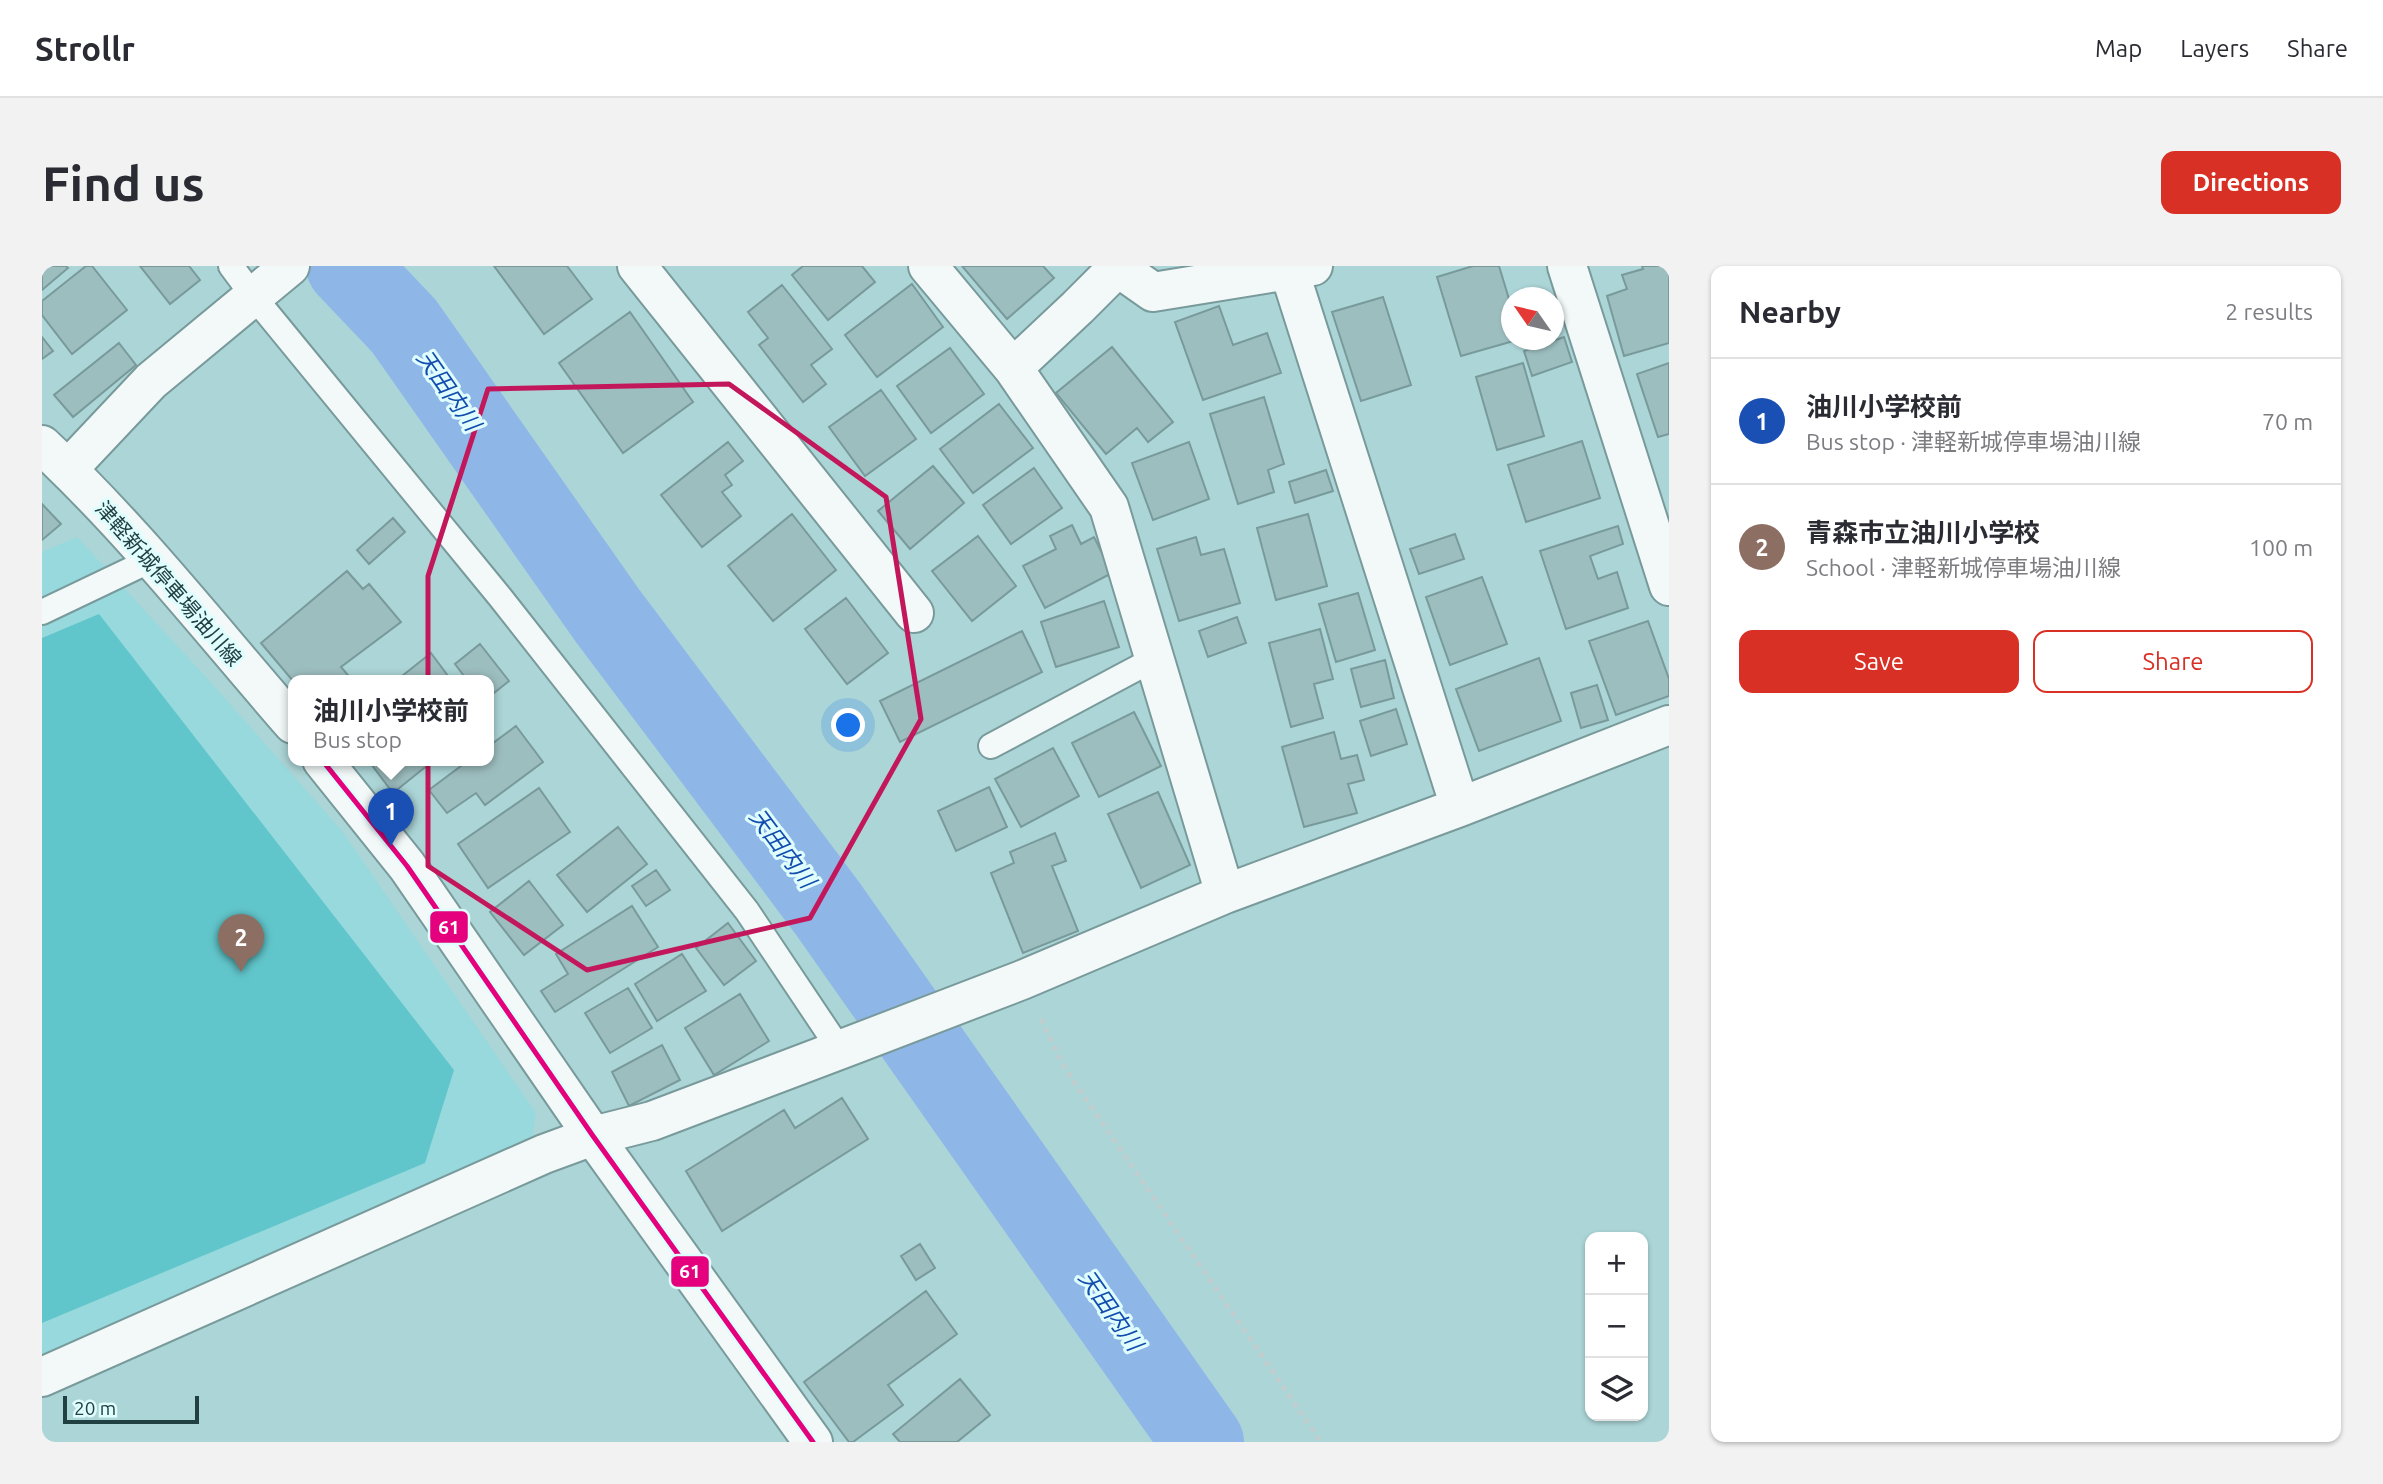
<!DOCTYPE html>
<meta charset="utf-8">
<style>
body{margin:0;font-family:Ubuntu,"Noto Sans JP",sans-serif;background:#f2f2f3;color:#2b2b33}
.controls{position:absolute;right:21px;bottom:21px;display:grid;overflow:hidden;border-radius:14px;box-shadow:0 2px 5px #0004}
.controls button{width:63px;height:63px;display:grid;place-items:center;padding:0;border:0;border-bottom:2px solid #e1e1e2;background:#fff;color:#2b2b33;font:35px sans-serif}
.compass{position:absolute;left:1459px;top:21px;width:63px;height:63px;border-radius:50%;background:#fff;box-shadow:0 2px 5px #0004;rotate:304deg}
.scale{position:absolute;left:21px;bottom:18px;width:136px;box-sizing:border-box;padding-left:7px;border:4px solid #214042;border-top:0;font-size:19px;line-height:24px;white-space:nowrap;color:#214042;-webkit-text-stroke:5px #e0fdfe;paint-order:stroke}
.you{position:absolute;left:807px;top:460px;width:24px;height:24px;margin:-18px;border:5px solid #fff;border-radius:50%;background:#1a73e8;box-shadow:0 0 0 10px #1a73e833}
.badge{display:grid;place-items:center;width:46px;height:46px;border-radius:50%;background:#d93025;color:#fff;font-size:23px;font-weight:700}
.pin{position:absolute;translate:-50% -58px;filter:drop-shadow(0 2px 4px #0008)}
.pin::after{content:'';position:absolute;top:37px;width:24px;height:21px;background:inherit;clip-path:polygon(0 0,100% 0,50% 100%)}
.popup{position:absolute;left:246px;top:409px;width:206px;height:91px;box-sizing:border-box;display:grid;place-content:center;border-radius:14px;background:#fff;filter:drop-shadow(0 2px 5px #0005);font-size:23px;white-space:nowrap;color:#7c7c81}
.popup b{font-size:26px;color:#2b2b33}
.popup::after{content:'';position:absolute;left:50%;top:100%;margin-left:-14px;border:14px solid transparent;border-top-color:#fff}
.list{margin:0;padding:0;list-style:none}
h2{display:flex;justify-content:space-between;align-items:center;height:91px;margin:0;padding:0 28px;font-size:30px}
h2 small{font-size:23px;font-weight:400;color:#7c7c81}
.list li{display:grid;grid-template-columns:46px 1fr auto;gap:21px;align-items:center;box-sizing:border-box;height:126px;padding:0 28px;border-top:2px solid #e1e1e2}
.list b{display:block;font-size:26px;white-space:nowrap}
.list p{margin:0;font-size:23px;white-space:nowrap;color:#7c7c81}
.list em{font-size:23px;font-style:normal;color:#7c7c81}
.actions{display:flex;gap:14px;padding:21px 28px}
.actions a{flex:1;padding:16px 0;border:2px solid #d93025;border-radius:14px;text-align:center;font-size:24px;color:#d93025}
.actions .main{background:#d93025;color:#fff}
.icon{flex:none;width:38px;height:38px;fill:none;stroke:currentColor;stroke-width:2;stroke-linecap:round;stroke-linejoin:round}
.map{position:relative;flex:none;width:1627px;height:1176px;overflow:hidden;border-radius:14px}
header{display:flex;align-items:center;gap:42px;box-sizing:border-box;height:98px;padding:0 35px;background:#fff;border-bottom:2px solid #e1e1e2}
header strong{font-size:33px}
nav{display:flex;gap:38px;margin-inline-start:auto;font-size:24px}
.intro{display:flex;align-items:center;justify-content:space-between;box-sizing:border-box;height:168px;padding:0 42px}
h1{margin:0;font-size:49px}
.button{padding:18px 32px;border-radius:14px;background:#d93025;color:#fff;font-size:24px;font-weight:700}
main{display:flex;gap:42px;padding:0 42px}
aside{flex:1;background:#fff;border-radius:14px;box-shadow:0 2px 5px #0004}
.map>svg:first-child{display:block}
</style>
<header>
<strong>Strollr</strong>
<nav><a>Map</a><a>Layers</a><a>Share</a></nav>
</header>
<div class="intro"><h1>Find us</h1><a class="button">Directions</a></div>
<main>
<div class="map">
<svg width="1627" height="1176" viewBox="0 0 1627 1176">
<rect width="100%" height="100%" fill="#acd5d7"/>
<path fill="#97d9dc" d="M35 271 164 411 300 565 494 847 489 878 0 1095V286Z"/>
<path fill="#61c6cb" d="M57 348 412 804 383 897 0 1057V372Z"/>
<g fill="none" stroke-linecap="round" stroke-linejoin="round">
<path stroke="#8eb7e8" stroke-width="82" d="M305 0 362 60 565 349 786 643 1161 1176"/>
</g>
<path fill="#9dbebf" stroke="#799a9b" stroke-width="2" d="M0 0H24L26 2 0 24Z
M44 0H50L85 44 30 88 0 49V35Z
M98 0H147L158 14 128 38Z
M452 0H525L550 33 502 68Z
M761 0H820L833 16 786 54 750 9Z
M920 0H1001L1012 12 965 53Z
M1431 0H1457L1470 43V74H1475L1419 90 1395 11Z
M1600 0H1627V77L1582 90 1565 30 1585 23 1580 9 1601 3Z
M870 18 901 61 835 111 803 69Z
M740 19 790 83 769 99 784 118 761 136 717 79 726 72 706 46Z
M1341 31 1369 119 1319 135 1290 46Z
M1177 40 1191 79 1225 67 1239 107 1161 134 1133 56Z
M588 46 651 136 581 187 517 97Z
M0 71 11 85 0 93Z
M1522 71 1530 96 1490 110 1482 85Z
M77 77 94 99 31 151 12 129Z
M1070 81 1131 156 1106 176 1095 162 1064 188 1014 127Z
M908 82 942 128 889 167 855 120Z
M1481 97 1502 170 1455 184 1434 111Z
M1627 97V168L1616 171 1595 108Z
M839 124 874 173 823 210 787 161Z
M1222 131 1242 198 1226 204 1232 226 1196 238 1168 148Z
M957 138 991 182 931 227 898 183Z
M1540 175 1558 232 1484 256 1466 199Z
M686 176 701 195 683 209 690 219 680 226 699 250 660 281 619 229Z
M1147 176 1167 233 1111 254 1090 197Z
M891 200 922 237 868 283 836 245Z
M992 202 1020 242 969 278 941 239Z
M1284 204 1291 225 1253 237 1247 216Z
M0 238 19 258 0 274Z
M750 248 794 304 731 355 686 300Z
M1266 248 1285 320 1234 334 1215 262Z
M351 252 363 266 327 298 315 284Z
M1030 259 1039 278 1052 271 1070 307 1003 342 981 300 1014 283 1008 270Z
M1576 260 1581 278 1548 290 1556 313 1575 306 1586 342 1524 363 1498 285Z
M1413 268 1422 293 1377 308 1368 283Z
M936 270 974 320 930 355 890 305Z
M1154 271 1159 289 1182 283 1198 337 1137 355 1115 283Z
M305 305 321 323 327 318 359 356 299 401 310 414 251 415 219 377Z
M1440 311 1465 378 1408 399 1384 331Z
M1316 327 1333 384 1294 396 1277 338Z
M804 332 846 387 805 418 763 363Z
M1062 335 1077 381 1014 401 999 356Z
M1195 351 1204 377 1166 391 1157 365Z
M1606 355 1627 413V430L1574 449 1547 375Z
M1278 363 1291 413 1272 418 1281 452 1249 461 1227 377Z
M980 365 1000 406 858 476 838 435Z
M438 378 467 415 447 431V414H425L413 398Z
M389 387 409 414H355Z
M1497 392 1519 455 1437 485 1414 423Z
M1343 394 1352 432 1319 441 1309 403Z
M1555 419 1566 454 1539 462 1529 427Z
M1354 443 1365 478 1329 490 1318 455Z
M1092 446 1119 500 1057 531 1030 477Z
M474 460 501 496 443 539 434 527 405 547 387 524 427 494H447V480Z
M1292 466 1299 493 1315 489 1322 514 1306 518 1315 547 1262 561 1240 481Z
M1011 482 1037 530 979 561 953 513Z
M326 494H392L351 527Z
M947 521 965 561 914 585 896 545Z
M497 522 528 566 446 622 416 578Z
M1116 526 1148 599 1099 622 1066 548Z
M576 561 605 598 545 646 515 609Z
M1013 567 1024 595 1010 600 1036 665 981 687 949 607 972 597 968 586Z
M614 604 628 624 604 640 590 620Z
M487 615 521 659 482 689 448 646Z
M590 640 616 681 513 746 499 725 526 708 514 688Z
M686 657 714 695 682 719 654 682Z
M640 688 664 725 615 755 593 718Z
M586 722 610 762 568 787 543 747Z
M698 728 727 775 672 809 643 762Z
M620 779 638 814 587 840 570 806Z
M800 832 826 873 680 965 644 905 742 844 753 862Z
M878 978 893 1002 874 1014 859 990Z
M884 1025 915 1068 846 1119 861 1139 811 1176H807L762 1116Z
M918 1113 948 1149 915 1176H858L851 1168Z"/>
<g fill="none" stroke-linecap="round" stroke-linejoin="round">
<g stroke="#799a9b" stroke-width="28">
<path id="lane" d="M189 0 212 31 458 331 705 645 798 784
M0 346 109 294
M949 480 1112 393"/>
</g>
<g stroke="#799a9b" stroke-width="42">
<path id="street" d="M595 0 872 347
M886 0 971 102
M1074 0 1111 26 1271 0
M1525 0 1627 320
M1075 2 1036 41 971 102 1067 241 1183 628
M1247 4 1418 541
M26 203 109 115 248 0
M0 1111 502 888 551 870 610 855 813 778 980 714 1183 628 1418 541 1627 459"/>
</g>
<g stroke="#799a9b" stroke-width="42">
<path id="secondary" d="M0 179C91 264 169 364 251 458
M280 494 365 600 551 870 771 1176"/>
</g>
<path stroke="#c1cdce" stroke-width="4.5" stroke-dasharray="5 5" stroke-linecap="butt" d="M999 753 1022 801 1279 1176"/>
<use href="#lane" stroke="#f3f9f9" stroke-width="24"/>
<use href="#street" stroke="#f3f9f9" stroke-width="38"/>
<use href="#secondary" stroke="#f3f9f9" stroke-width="38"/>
<g stroke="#e0fdfe" stroke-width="10">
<path id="bus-1" d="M280 494 365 600 551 870 771 1176"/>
</g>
<use href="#bus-1" stroke="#e5007d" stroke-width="5"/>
</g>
<path fill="none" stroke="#c2185b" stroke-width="5" stroke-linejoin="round" d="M687 118 844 231 879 453 768 652 545 704 386 600V310L446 123Z"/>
<g text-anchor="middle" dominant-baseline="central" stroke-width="6" stroke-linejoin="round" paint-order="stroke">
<g font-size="21" fill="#214042" stroke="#e0fdfe">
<text transform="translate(127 317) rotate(49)">津軽新城停車場油川線</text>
</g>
<g font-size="23" font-style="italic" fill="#124cae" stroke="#e0fdfe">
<text transform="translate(407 124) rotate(55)">天田内川</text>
<text transform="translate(741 582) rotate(53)">天田内川</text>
<text transform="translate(1069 1044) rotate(55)">天田内川</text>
</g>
</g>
<g stroke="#e0fdfe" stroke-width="2.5">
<rect x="387" y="644" width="40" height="34" rx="7" fill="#e5007d"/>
<rect x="628" y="989" width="40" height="33" rx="7" fill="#e5007d"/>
</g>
<g font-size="19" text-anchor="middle" font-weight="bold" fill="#fff">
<text x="407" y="668">61</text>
<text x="648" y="1012">61</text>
</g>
</svg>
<div class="controls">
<button>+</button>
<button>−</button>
<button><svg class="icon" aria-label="layers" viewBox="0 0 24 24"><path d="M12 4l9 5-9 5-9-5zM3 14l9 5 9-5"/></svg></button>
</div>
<svg class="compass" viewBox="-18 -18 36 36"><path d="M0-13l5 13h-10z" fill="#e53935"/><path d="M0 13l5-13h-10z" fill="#7c7c81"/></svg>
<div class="scale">20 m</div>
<div class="you"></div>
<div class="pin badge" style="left:349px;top:580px;background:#1a4fb4">1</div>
<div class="popup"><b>油川小学校前</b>Bus stop</div>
<div class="pin badge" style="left:199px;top:706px;background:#8d6e63">2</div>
</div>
<aside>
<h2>Nearby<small>2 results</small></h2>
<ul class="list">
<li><span class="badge" style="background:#1a4fb4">1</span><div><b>油川小学校前</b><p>Bus stop · 津軽新城停車場油川線</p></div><em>70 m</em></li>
<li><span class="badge" style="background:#8d6e63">2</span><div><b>青森市立油川小学校</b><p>School · 津軽新城停車場油川線</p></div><em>100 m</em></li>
</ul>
<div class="actions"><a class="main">Save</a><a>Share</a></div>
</aside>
</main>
